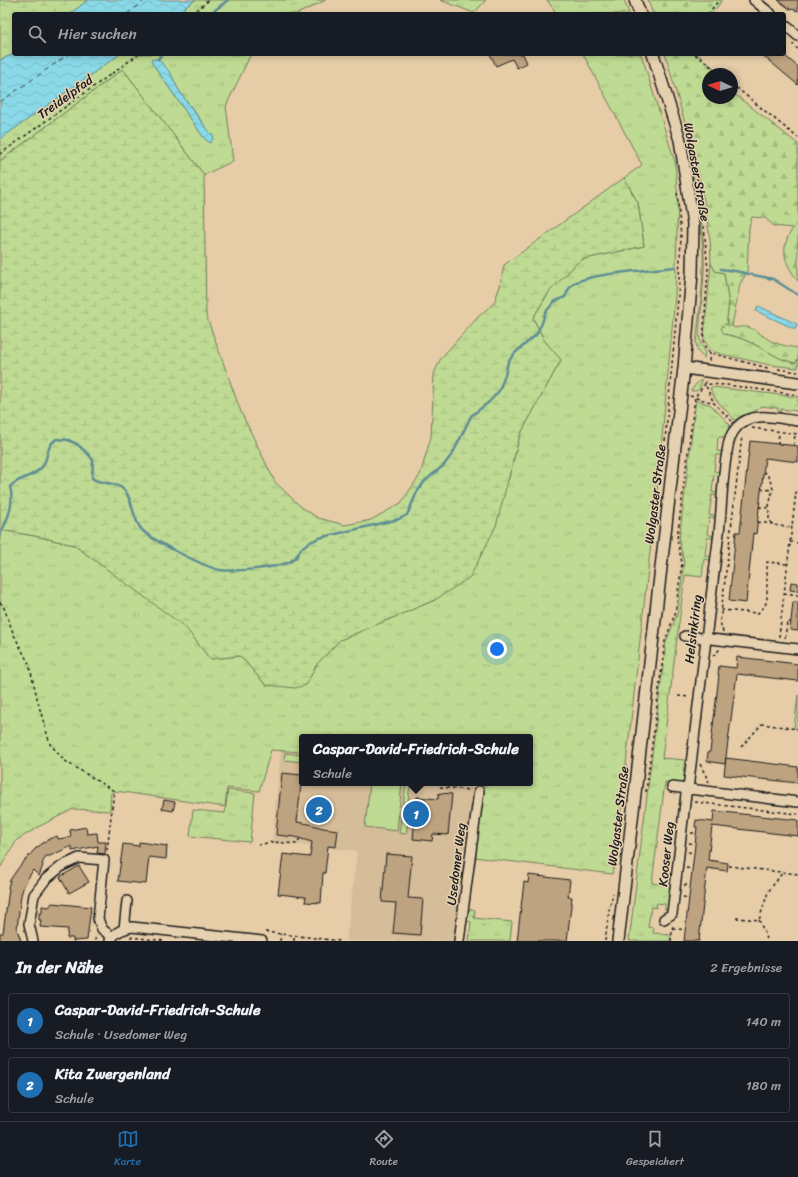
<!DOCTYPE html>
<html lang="de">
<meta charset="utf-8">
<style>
body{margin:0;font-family:Sriracha,sans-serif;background:#20242c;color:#f1f3f6}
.compass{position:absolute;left:702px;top:68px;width:36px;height:36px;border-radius:50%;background:#171b24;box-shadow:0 2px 6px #0003;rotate:274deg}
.you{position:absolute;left:497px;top:649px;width:14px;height:14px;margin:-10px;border:3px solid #fff;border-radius:50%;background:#1a73e8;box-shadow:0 0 0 6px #1a73e833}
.badge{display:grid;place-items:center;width:26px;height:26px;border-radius:50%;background:#1f6fb2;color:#fff;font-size:13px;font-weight:700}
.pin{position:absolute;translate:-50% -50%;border:2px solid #fff;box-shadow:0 1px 4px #0006}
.popup{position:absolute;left:299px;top:734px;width:234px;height:52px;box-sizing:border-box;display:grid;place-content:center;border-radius:4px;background:#171b24;filter:drop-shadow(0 1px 3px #0005);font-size:13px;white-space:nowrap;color:#9ea1a6}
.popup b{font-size:15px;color:#f1f3f6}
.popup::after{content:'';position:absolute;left:50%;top:100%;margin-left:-8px;border:8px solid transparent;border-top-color:#171b24}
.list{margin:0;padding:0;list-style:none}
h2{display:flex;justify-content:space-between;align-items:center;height:52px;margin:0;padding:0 16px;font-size:17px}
h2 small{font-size:13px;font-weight:400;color:#9ea1a6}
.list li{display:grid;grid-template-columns:26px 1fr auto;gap:12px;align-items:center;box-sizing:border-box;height:56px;margin:0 8px 8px;padding:0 8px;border:1px solid #363941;border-radius:4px}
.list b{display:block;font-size:15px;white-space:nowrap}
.list p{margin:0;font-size:13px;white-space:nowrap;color:#9ea1a6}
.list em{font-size:13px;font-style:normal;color:#9ea1a6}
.icon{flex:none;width:22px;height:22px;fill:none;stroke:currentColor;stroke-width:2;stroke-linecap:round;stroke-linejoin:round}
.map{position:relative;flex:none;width:798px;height:941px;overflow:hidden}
.search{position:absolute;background:#171b24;box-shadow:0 2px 6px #0003;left:12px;right:12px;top:12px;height:44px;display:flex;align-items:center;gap:10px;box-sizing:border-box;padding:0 14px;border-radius:4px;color:#9ea1a6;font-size:15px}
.sheet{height:180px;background:#171b24}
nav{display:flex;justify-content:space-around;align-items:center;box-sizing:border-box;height:56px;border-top:1px solid #363941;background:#171b24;font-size:11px;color:#9ea1a6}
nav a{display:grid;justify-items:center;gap:2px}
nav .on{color:#1f6fb2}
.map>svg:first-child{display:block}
</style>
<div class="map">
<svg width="798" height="941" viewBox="0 0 798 941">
<defs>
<pattern id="grass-tufts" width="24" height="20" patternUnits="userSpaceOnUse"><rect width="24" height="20" fill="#bfdb93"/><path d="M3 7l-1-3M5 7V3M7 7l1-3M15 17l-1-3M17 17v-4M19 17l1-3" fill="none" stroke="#a4bb7e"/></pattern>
<pattern id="forest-firs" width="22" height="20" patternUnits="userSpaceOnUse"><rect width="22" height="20" fill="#bfdb93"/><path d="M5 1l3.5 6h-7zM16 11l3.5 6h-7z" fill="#a4bb7e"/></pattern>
<pattern id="wetland-marsh" width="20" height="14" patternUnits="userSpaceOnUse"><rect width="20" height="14" fill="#bfdb93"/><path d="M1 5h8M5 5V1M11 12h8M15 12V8" fill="none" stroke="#a4bb7e"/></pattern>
<pattern id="water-waves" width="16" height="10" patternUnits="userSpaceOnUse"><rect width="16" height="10" fill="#8ad9e8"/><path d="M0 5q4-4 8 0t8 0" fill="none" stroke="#76bac6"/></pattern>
</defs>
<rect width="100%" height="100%" fill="#e6cda8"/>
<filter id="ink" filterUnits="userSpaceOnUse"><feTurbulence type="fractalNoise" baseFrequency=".025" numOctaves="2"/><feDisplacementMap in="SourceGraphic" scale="8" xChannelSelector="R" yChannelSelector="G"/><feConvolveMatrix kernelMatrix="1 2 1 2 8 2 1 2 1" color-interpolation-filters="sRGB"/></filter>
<g filter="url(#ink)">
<path fill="#d6bd99" d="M281 750 302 752V783H474L454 941H346L357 851 272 842Z"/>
<path fill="url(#grass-tufts)" stroke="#6e7c58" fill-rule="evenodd" d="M195 0H326L297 14H176Z
M440 0H486L474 13Z
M547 0H624L629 14H557Z
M120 54H251L226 106 233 161 204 175 123 69 0 161V139ZM152 63 170 72 178 89 207 129 214 137 208 141 204 138Z
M583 54H641L675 162 678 202 675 296 658 481 615 862 612 874 474 857 482 792 486 783H530V737H302V752L271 750 259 791 227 788 225 807 116 791 111 793 110 811 73 809 38 827 17 840 0 868V530L35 536 74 545 186 627 210 659 240 656 266 685H306L317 664 340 640 435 600 509 478 520 435 561 360 544 340 533 318 549 292 580 260 644 246 638 203 624 178 642 165Z
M686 143C694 179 703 216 704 252 705 280 701 308 699 335L701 344 705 351 704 358 698 352 696 344C699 314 704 283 703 253 701 216 693 179 684 144Z
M711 263 715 271 724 273 729 304 727 319 728 325 724 334C743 337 758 346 774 355 780 359 788 361 795 363L798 359V368L770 365 721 354C712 352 706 347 704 337Z
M701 380C702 387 699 392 691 391L696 384Z
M713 387 798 397V411L781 409 780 414H778V408L761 406C755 413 744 414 735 420L719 403 714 397 710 388Z
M696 400 711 405 730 425 724 437H718L717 451 723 452 722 455H716L714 471 720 472V476L714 475 712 492 718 493V496L712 495 709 515 716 516 715 518H709L707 534 713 536V538H707L705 556 711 557 710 560 704 559 702 577 685 575 662 758 685 760 683 771 687 772 684 781 680 784 665 782 652 883 672 887 669 908 665 910V904L657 903 656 908 651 907 648 927 654 928 653 933 671 935 670 941H629L666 642 677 615 684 562 679 540Z
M798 695V729L794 728Z
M228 790 255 793 250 842 190 836 193 810 225 813Z
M471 909 475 910 474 918 512 922 510 941H469L471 922 466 921 467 912Z"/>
<path fill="url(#forest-firs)" stroke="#6e7c58" d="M648 0H722L712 14H653Z
M665 54H697L714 68 710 74H708V98H732V92L798 144V281C784 262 779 249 793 228L774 226 765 218 752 217 749 227 747 272 740 284 732 326 735 328C754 323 758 335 773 342 781 345 789 347 798 348V359L795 363C788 361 780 359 774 355 758 346 743 337 724 334L721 328 725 324 728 325 727 319 729 304 724 273 715 271 711 263 710 240 705 205 692 147Z"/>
<path fill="url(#wetland-marsh)" stroke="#6e7c58" d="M0 0H88L70 14H14V54L0 60Z
M123 69 204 175 206 315 241 412 275 482 300 506 318 518 345 525 371 520 401 503 420 475 431 437 434 374 441 358 478 317 494 303 500 286 504 265 624 178 638 203 644 246 580 260 549 292 533 318 544 340 561 360 520 435 496 526 470 577 435 600 340 640 317 664 306 685 295 688 266 685 240 656 210 659 185 627 74 545 35 536 0 530V161Z"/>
<path fill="#bfdb93" stroke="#6e7c58" d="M285 753 302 755V762L284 760Z
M370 783H402L397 831 365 827Z
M406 783H410L406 822H408L406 834 399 833Z"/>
<path fill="url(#water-waves)" stroke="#5e8d96" d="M88 0H195L176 14H70Z
M14 54H120L0 139V60Z
M154 59H158L170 72 178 89 200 120 214 137 210 143 204 138 152 63 151 60Z
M758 306 797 324 795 329 756 311Z"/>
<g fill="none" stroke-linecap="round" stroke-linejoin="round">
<path stroke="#5e8d96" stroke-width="2.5" d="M210 14 228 0
M158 59 162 54
M721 269 735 271 773 279 798 295
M0 535C7 521 15 503 10 487 17 478 31 478 40 469 47 463 46 454 50 446 51 443 54 441 56 439L68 440 77 444 88 454 93 460 92 478C100 485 114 481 123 489 133 497 132 520 142 530 153 541 205 567 220 570 236 572 272 568 287 563 297 559 296 556 301 549 306 543 313 541 319 538L399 519 407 515 417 492 425 481 444 465 453 453 471 416 489 402 499 391 505 375 508 362 515 353 536 335 542 323 545 313 554 302 565 297C567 293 569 287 573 284 589 273 652 270 674 267"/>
<path stroke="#324245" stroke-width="1" stroke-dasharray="5 4" stroke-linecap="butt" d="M127 14 145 0
M0 102 69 54"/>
</g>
<path fill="#bea380" stroke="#1c1c1c" d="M778 0H798V11L792 9 791 10Z
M490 54H523L527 63 517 68 512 59 496 66Z
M761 54H783L798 67V85Z
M750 441 798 446V462L765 458 756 534 753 533 746 603 729 601 736 532H740Z
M791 582 798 583V591L790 590Z
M793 602H798V631L790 630Z
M737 657 798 664V681L737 674 725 764 707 761 708 752H710L719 675H718L719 666 736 668Z
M726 758 798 767V783L724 775Z
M282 773 302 775 297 822 309 824 323 828 338 830 336 847 328 846 325 873H323L321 903 305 902 306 897 278 894 283 854 310 857 312 842 295 837 276 835Z
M439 793 452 794 448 835 433 834 432 841 413 839 417 797 438 799Z
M164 800 175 802 173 811 162 809Z
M714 811 798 820V836L712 826 708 860 728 863 727 871 707 868 699 941H684L697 827H695L696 820 713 822Z
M86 827 87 834 97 833 98 842H106L105 854 97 853 98 846 72 851V846L50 856H46L42 864 43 865 39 876 33 870 24 885 21 895 17 929 21 941H0V933H3L9 889 8 888 10 880 19 867 36 848 49 839 57 836 58 839 71 837 70 830Z
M139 842 167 846 166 859 149 857 146 884 118 881 123 844 139 846Z
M386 854 412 856 408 898 423 899 420 935 393 933 396 903 382 902Z
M79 866 89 882 69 893 60 877Z
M529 875 570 880 568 897H572L567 941H517L524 882 528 883Z
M52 903 91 907 87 940 73 941V938H67L68 929 40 927 41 920H39V913H42V906L49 907Z"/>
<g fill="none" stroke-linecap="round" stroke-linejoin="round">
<g stroke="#1c1c1c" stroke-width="12">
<path id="minor" d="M754 0 771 14
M784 24 798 36
M685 636 798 649
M672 787 798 802
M664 919 672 914 686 794 688 789C698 703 708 618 719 533 722 506 722 478 727 452 728 443 731 433 737 427 752 410 779 419 798 421
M124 929 127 901
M33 941 29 924 34 895 46 879 62 866 79 858 104 860 98 919 102 929 112 937
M110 941C115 932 122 929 132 927L262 941
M459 941 479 791"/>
</g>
<g stroke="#1c1c1c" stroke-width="14">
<path id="major" d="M635 0 640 14
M684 368 798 383
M618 941 684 368 692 274 693 224 680 140 653 54"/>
</g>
<path stroke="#1c1c1c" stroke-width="1.5" stroke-dasharray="3 3" stroke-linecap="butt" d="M192 14 209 0
M708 14 719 0
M794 43 793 45 798 49
M695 54 720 74
M732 84 798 138
M0 154 139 54
M697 178 699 190
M704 226 708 271 703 340 705 347 710 353 768 368
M709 361 710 353
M778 369 798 372
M706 381 705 384 714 403
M690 396 714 403 732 421
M752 428 798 434
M665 441 678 299 681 237 677 191
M778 444 779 432
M794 445 795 433
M763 472 767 474 771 483 773 489 769 506V520L774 525 792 528
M761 489 773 490
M759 507 769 508
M758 522 773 524
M790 542 798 543
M784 593 798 595
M0 602 4 608 14 635 29 664 39 706 50 744 65 761 114 791 107 851
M721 610 758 613 765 606 767 599V562L787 564
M723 632 720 622 742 436
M779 637 796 492H798
M785 638 787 622H791
M713 656 720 649
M678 696 690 697
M741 747 762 724 798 729
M700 764 709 782
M440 787 470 790
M646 792 665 641 675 614 682 563 677 539 695 397 705 384 727 385 798 395
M695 802 798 814
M691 833H696
M689 843 695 844
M258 845 272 842 297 844 300 838
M688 852 694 853
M729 866 798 874
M686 868 692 869
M684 885H690
M683 897 689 898
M736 918 759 920 768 892 783 872
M759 920 767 939
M673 928 685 930
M265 932 340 941
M130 937 165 941
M95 941 96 935
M280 941 281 934
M294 941V936
M605 941 609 911 613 893
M671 941 673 924"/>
<use href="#minor" stroke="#e5d1af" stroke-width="9"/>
<use href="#major" stroke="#e5d1af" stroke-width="11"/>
</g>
</g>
<g text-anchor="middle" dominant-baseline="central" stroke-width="3" stroke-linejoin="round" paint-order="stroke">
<g font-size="13" fill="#1c1c1c" stroke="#e5d1af">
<text transform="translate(65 97) rotate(-36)">Treidelpfad</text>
<text transform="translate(697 172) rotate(80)">Wolgaster Straße</text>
<text transform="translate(655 494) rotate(-83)">Wolgaster Straße</text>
<text transform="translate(693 629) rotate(-83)">Helsinkiring</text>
<text transform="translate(618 816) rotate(-83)">Wolgaster Straße</text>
<text transform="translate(666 854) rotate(-84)">Kooser Weg</text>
<text transform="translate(456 864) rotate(-83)">Usedomer Weg</text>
</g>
</g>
</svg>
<svg class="compass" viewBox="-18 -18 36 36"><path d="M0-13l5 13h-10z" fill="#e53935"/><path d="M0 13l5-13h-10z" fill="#9ea1a6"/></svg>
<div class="you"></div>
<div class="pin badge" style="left:416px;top:814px">1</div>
<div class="popup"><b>Caspar-David-Friedrich-Schule</b>Schule</div>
<div class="pin badge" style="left:319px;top:810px">2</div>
<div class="search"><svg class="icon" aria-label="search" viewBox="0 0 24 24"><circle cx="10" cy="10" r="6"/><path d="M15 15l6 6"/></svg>Hier suchen</div>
</div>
<section class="sheet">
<h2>In der Nähe<small>2 Ergebnisse</small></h2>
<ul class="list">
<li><span class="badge">1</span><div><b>Caspar-David-Friedrich-Schule</b><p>Schule · Usedomer Weg</p></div><em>140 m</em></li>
<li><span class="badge">2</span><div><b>Kita Zwergenland</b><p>Schule</p></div><em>180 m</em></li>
</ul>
</section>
<nav>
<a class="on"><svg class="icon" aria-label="map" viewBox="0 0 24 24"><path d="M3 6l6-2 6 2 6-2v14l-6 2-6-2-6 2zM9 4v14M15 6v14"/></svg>Karte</a>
<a><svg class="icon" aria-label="directions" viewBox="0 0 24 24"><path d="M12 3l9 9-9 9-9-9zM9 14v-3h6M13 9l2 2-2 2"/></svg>Route</a>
<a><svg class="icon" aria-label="saved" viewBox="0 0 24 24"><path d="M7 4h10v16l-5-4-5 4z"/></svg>Gespeichert</a>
</nav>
